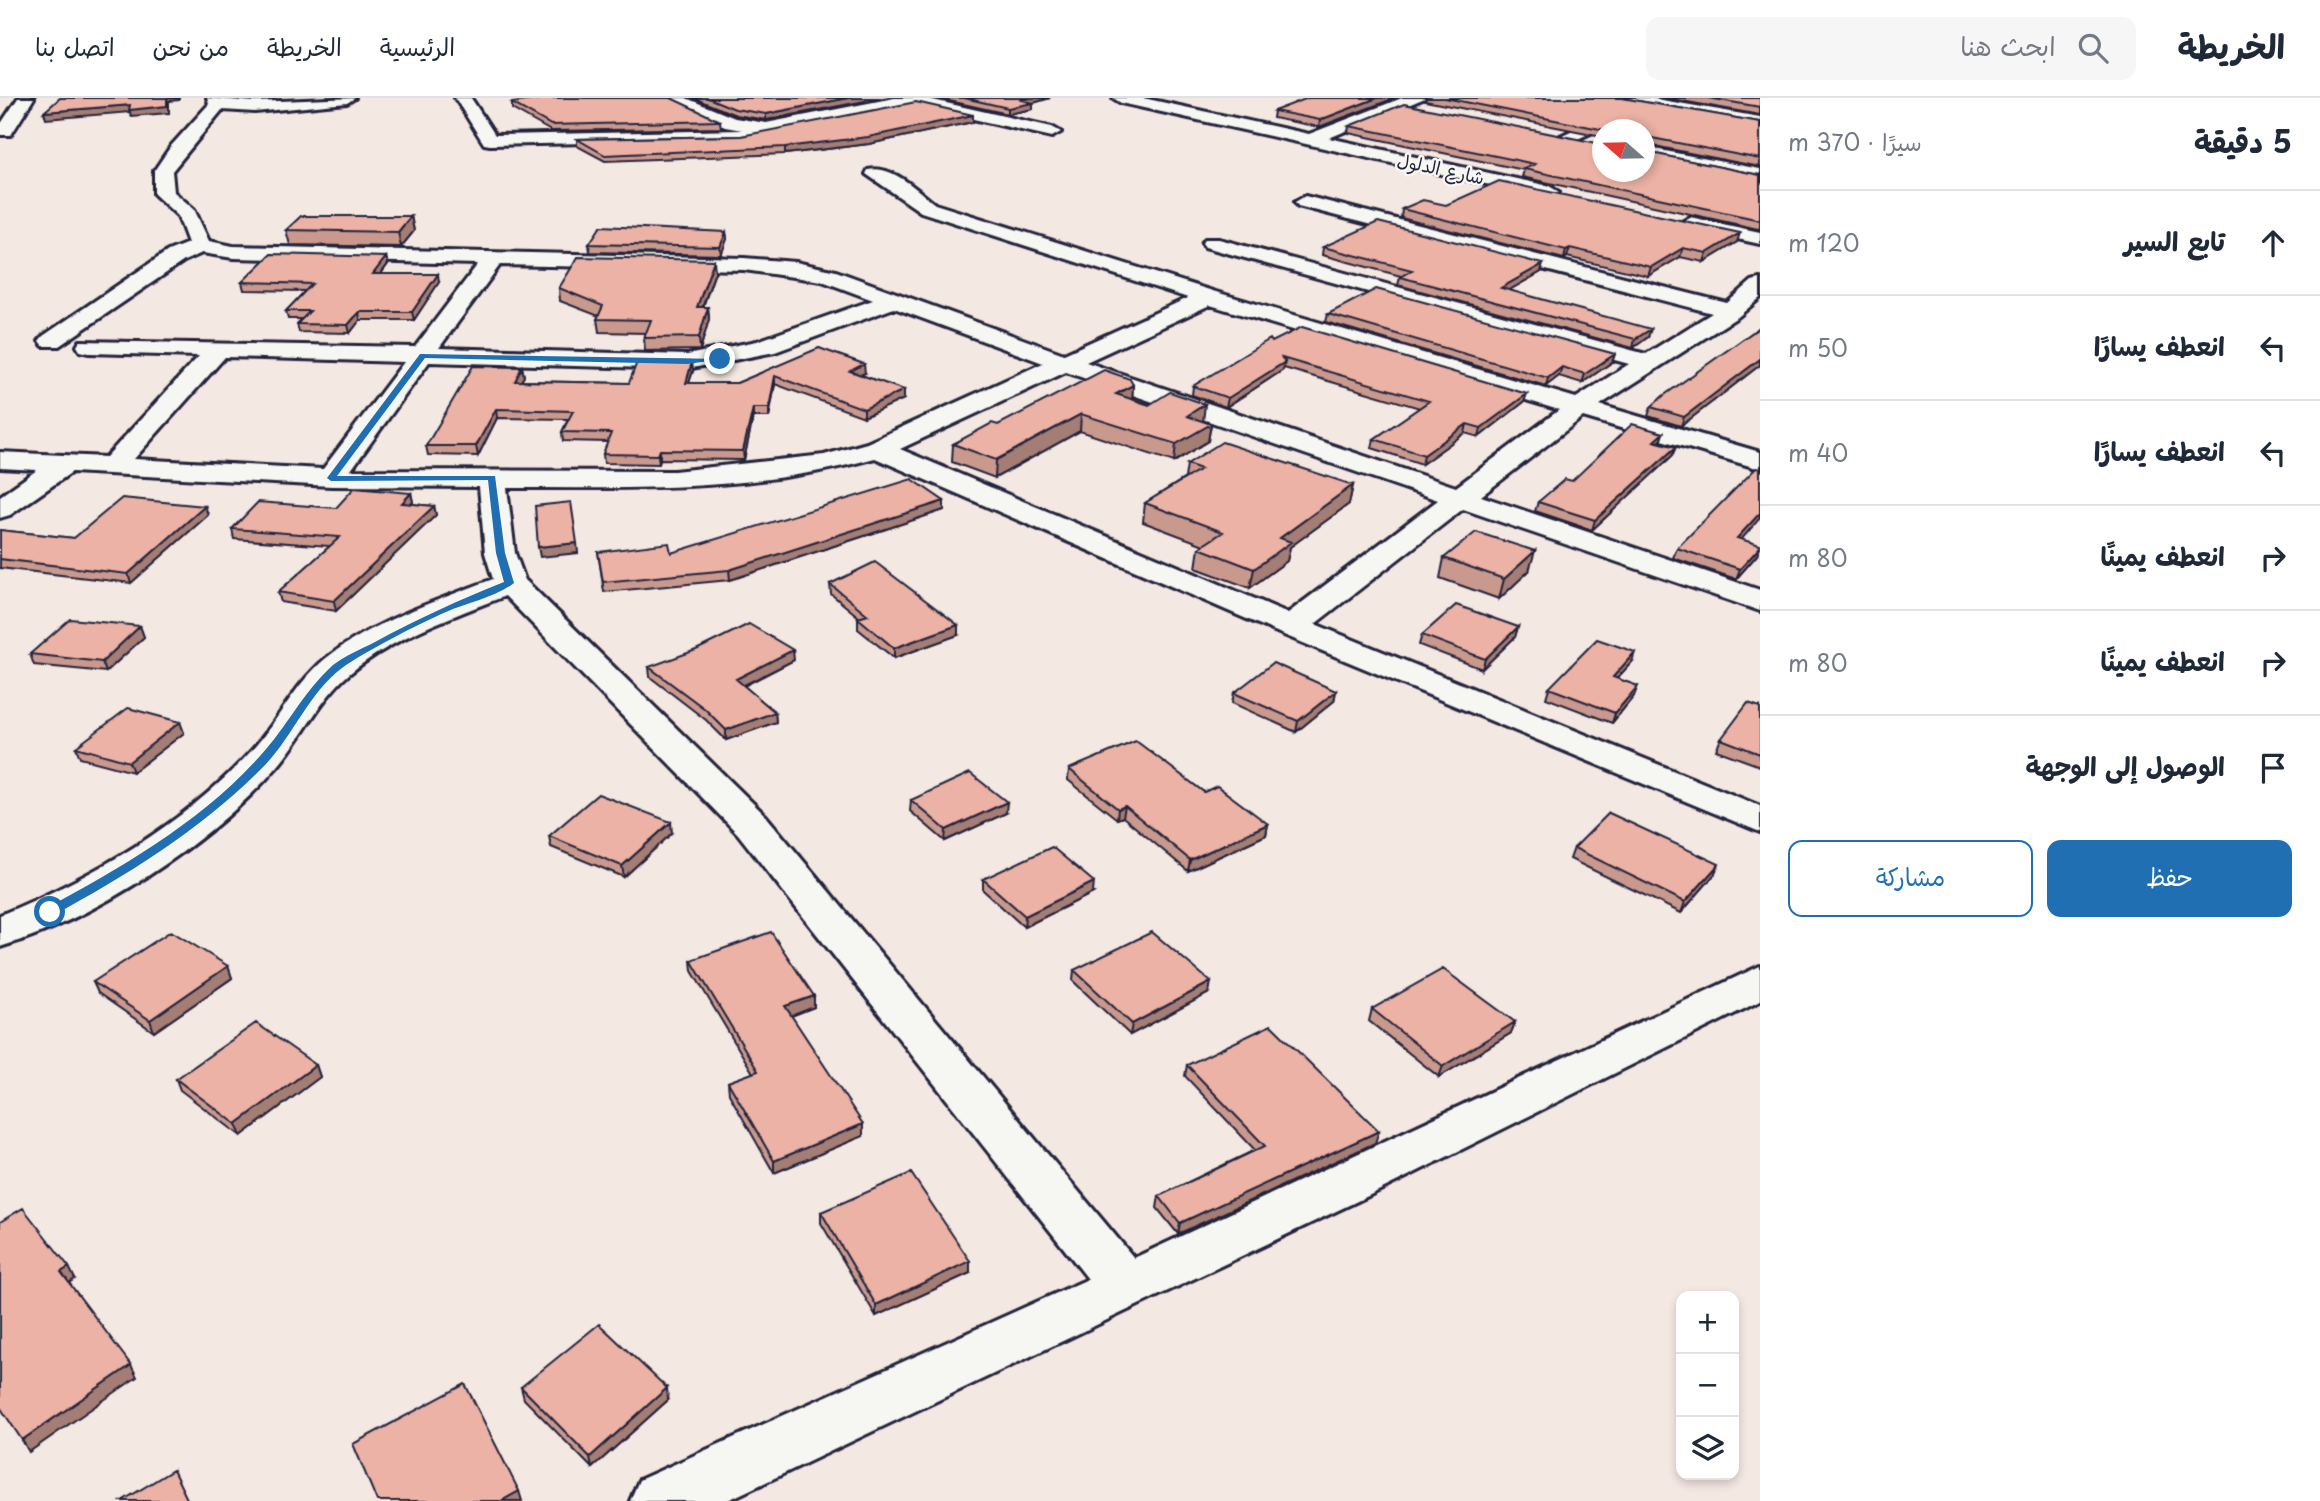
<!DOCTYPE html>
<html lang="ar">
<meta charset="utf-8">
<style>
body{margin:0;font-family:"Playpen Sans","Playpen Sans Arabic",sans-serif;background:#f6f6f7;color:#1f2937;direction:rtl}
.controls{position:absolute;right:21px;bottom:21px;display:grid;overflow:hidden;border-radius:14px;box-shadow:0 4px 10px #0003}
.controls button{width:63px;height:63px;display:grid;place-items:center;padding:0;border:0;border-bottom:2px solid #e0e1e3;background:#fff;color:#1f2937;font:35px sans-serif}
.compass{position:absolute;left:1592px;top:21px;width:63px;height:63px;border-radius:50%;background:#fff;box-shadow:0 4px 10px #0003;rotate:290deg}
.stop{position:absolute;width:21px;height:21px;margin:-16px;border:5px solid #1f6fb2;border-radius:50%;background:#fff}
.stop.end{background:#1f6fb2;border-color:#fff;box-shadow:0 2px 7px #0008}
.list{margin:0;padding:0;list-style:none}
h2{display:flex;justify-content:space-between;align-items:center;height:91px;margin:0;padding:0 28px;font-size:30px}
h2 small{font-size:23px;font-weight:400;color:#747a83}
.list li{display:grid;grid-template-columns:46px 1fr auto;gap:21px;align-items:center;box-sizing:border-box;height:105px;padding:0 28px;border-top:2px solid #e0e1e3}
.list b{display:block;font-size:26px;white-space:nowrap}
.list em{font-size:23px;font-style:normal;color:#747a83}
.actions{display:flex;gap:14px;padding:21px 28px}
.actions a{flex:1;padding:16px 0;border:2px solid #1f6fb2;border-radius:14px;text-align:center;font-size:24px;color:#1f6fb2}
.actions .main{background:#1f6fb2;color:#fff}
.icon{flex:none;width:38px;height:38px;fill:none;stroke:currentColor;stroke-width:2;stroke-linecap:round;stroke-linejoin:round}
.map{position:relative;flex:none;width:1760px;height:1403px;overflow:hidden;direction:ltr}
header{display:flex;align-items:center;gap:42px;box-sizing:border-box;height:98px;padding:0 35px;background:#fff;border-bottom:2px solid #e0e1e3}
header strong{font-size:33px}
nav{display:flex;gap:38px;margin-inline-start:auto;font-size:24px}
.search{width:490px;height:63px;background:#f6f6f7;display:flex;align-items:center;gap:18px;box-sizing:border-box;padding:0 24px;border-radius:14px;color:#747a83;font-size:26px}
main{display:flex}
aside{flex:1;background:#fff}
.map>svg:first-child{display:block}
</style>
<header>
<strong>الخريطة</strong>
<div class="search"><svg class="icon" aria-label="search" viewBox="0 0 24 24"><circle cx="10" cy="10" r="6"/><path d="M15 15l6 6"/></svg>ابحث هنا</div>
<nav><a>الرئيسية</a><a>الخريطة</a><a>من نحن</a><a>اتصل بنا</a></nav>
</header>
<main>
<aside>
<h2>5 دقيقة<small>سيرًا · 370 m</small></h2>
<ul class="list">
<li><svg class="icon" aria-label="ahead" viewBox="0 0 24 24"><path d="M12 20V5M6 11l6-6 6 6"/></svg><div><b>تابع السير</b></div><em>120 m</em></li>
<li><svg class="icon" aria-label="left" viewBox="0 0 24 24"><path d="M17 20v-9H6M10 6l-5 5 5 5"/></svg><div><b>انعطف يسارًا</b></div><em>50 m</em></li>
<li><svg class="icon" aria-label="left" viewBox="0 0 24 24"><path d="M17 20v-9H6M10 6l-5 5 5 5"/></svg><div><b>انعطف يسارًا</b></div><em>40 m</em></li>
<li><svg class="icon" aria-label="right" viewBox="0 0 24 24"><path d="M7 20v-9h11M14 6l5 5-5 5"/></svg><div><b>انعطف يمينًا</b></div><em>80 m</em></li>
<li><svg class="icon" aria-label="right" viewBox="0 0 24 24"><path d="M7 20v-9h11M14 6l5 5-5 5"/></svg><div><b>انعطف يمينًا</b></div><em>80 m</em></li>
<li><svg class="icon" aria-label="arrive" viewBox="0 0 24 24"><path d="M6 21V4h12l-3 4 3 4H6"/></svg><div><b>الوصول إلى الوجهة</b></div></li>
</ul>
<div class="actions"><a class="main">حفظ</a><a>مشاركة</a></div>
</aside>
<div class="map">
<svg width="1760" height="1403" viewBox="0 0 1760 1403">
<rect width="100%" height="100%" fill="#f4e8e3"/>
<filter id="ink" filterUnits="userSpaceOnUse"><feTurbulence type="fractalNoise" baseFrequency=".0143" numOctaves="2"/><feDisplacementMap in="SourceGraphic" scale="14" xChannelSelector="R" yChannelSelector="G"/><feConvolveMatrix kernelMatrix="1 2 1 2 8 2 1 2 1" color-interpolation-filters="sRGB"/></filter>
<g filter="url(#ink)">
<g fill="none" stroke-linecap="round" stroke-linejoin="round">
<g stroke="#22223b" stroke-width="6">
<path id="minor" d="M18 0H34L11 37H0V27Z
M207 0 255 4 355 0 347 5 255 14 222 12 172 73 174 94 194 111 209 143 233 148 744 160 796 164 836 173 1064 256 1188 200 921 114 866 76 868 72C892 66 918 93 935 106L1216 194 1576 300 1629 266 1205 149 1202 145 1205 141H1219L1646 256 1712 215 1298 108 1295 104 1305 98 1727 205 1752 183 1760 181V200L1739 218 1600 307 1760 354V371L1583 319 1481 398 1760 492V513L1463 411 1315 526 1760 708V734L1279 535 875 360C754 394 631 390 507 390L515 455 525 482 766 718 1134 1160 1760 868V903L1368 1098 726 1403H630L639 1382 1088 1181 738 736 505 498C452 519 393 539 349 576 319 602 303 639 278 668 212 744 96 821 0 849V817C93 779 184 727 252 652 278 623 295 586 325 561 373 523 436 503 493 481L485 455 479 389 331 388 72 374 10 417 0 420V398L37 372 0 370V354L106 359 199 258 89 255 80 253 77 248 80 243 415 249 478 166 233 160 202 155 184 163 59 248H43L39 243 43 238 168 153 188 145 178 118 154 96V73L171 48 209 6ZM500 167 744 172 822 183 873 202 757 243 687 257 439 250ZM1210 207 1559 312 1456 389 1086 264ZM894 210 1043 265 867 345 824 357 674 373 351 372 429 264 687 271 775 254ZM225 259 404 264 323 371 134 361ZM1066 274 1438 402 1288 515 900 351Z
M455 0H471L495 37 742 32 725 29 664 0H686L735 20 766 25 894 0H924L1052 29 1061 34 1052 39 916 8 741 42 490 47 484 46Z
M1113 0H1143L1309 36 1402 0H1425L1329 40 1549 88 1559 94 1549 100 1121 5Z
M1613 0H1650L1760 19V29L1621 5Z
M1625 8 1633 13 1631 17 1573 43H1561L1558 39Z
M1644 49 1760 71V83L1644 59Z
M1690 119 1760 134V146L1683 129 1680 125Z"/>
</g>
<use href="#minor" fill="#f6f6f2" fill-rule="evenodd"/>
</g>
<path fill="#ca998e" stroke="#22223b" stroke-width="2" d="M693 0H881L766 22 736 17Z
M936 0H1050L1033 5V11L1008 16Z
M1395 0 1319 29 1273 20 1274 13Z
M1426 0H1622L1760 24V69L1644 46V32H1602V38L1425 3Z
M1665 0H1760V17Z
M512 5 720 23 721 30 551 33 512 11Z
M973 17V24L869 46 785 56 605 63 577 48V41L741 38Z
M1349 28 1646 54 1760 77V130L1758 131 1522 79 1524 72 1348 35Z
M1446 107 1737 144 1704 164 1680 159 1648 178 1567 159 1564 161 1401 120 1402 111Z
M411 118 414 133 401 149 290 147 286 132Z
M726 134 727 141 721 157 590 154 589 146Z
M1323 149 1541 174 1509 192 1648 239 1633 250 1398 187 1400 179 1401 178 1322 157Z
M386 159 388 166 381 176 439 184 414 222H360L350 235 299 234 297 226 302 221H288L286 213 305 193 244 192 242 184Z
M715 174 703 209H708L709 221 700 252 645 253 644 240 646 235 599 234 597 221 599 218 560 203 559 190Z
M1328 216 1615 256 1612 264 1582 285 1559 278 1546 288 1326 224Z
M1760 229V267L1681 328 1648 318 1651 309Z
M1272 244 1524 304 1479 339 1465 335 1422 366 1372 350 1374 341 1420 310 1284 270 1283 272 1226 309 1192 297 1193 288Z
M819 250 865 275 861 276 904 301 864 319 775 286 769 319H753L744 362 660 361 659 366 604 365 603 356 608 344 563 343 562 334 568 321 497 320 478 358 428 357 426 348 522 269 524 278 521 283 629 285 693 273 689 285H737Z
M1133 287 1132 301 1211 326 1208 343 1174 364 1080 333 995 380 952 364 953 346 998 327Z
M1663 335 1660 344 1672 358 1592 432 1535 413 1538 404 1572 383Z
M1187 366 1353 387 1349 406 1290 449 1287 463 1250 490 1196 470 1199 450 1204 447 1143 424 1145 405 1185 380Z
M411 395 413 404 411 406 434 408 436 417 336 513 281 504 278 494 330 448 234 441 232 431Z
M944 403V412L730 482 604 494 598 454 671 455Z
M205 408 208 417 131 485 0 470V432L74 440Z
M1677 450 1757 457 1736 481 1673 460Z
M1444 460 1529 473 1499 501 1440 480Z
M830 486 958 537 894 560 858 531V520H860L831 496Z
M140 528 144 539 106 574 34 567 30 556Z
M1518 529 1515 539 1482 571 1419 547 1422 537Z
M794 562 744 588 775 614 776 624 726 642 706 622 650 579 649 569Z
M1632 564 1617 580 1634 598 1612 625 1546 600 1549 590Z
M1336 593 1334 603 1296 634 1232 605 1234 595Z
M1760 609V668L1716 652 1721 641Z
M180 624 184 635 133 674 80 660 76 649Z
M1069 671 1204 694 1268 726 1266 737 1188 773 1123 719 1117 721 1068 682Z
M911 702 1006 715 945 743 910 713Z
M672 735 624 779 551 749 549 738Z
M1574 750 1714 777 1681 815 1570 761Z
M983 781 1093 795 1024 829 983 792Z
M691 862 814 898V909L791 918 863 1038 774 1075 729 996 728 984 753 975 692 873Z
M228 868 232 880 154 934 98 895 93 884Z
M1074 872 1209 895 1130 937 1073 883Z
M1372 911 1515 924 1511 935 1439 979 1369 923Z
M316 967 320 979 241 1038 180 992 176 981Z
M1187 967 1375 1045 1178 1136 1157 1110 1159 1098 1255 1052 1185 978Z
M821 1114 970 1175 876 1218 821 1125Z
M521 1289 668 1302 592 1370 524 1301Z"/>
<path fill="#a47d74" stroke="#22223b" stroke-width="2" d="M167 0H179V2L169 3V15L131 18 130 14 46 21 44 14 130 7Z
M848 0H881L766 22V16Z
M1030 0H1050L1033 5V11L1008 16V10L1022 2Z
M1377 0H1395L1319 29 1320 22Z
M973 17V24L869 46 785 56V49Z
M411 118 414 133 401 149 398 134Z
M726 134 727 141 721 157 720 149Z
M1740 135 1737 144 1704 164 1707 155Z
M1570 150 1567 159 1564 161 1566 152Z
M1683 150 1680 159 1648 178 1651 169Z
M386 159 388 166 375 183 373 176Z
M714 162 715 174 698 221 697 209Z
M1543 166 1541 174 1499 198 1501 190Z
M438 176 439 184 414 222 412 214Z
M708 209 709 221 700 252 699 239Z
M359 214 360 222 350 235 348 227Z
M1651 231 1648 239 1633 250 1635 241Z
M1615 256 1612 264 1582 285 1585 276Z
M1760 261V267L1681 328 1684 319Z
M692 264 693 273 686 293V285Z
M1285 264 1283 272 1226 309 1228 300Z
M864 266 865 275 850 281V273Z
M522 269 524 278 516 292 515 283Z
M1562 269 1559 278 1546 288 1548 280Z
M775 278V286L769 319V310Z
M1133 287 1132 304 1116 296Z
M904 292V301L864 319V311Z
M1527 296 1524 304 1479 339 1481 330Z
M1205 306 1203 324 1187 318Z
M753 310V319L744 362 743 353Z
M496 311 497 320 478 358 476 348Z
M1081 316 1080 333 995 380 996 362Z
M1211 326 1208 343 1174 364 1176 346Z
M1467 326 1465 335 1422 366 1424 357Z
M1663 335 1660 344 1654 343Z
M1676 349 1672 358 1592 432 1595 422Z
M660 352V361L659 366 658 357Z
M1353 387 1349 406 1290 449 1287 463 1250 490 1254 471 1280 440Z
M411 395 413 404 404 415 402 405Z
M944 403V412L730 482 729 472Z
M205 408 208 417 131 485 128 476Z
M434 408 436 417 336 513 334 503Z
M1760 415V420L1734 450 1737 440Z
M577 445 578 455 540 459 538 449Z
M1760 449 1757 457 1736 481 1740 471Z
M1535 453 1529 473 1499 501 1504 481Z
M958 527V537L894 560V550Z
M140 528 144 539 106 574 102 564Z
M1518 529 1515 539 1482 571 1485 561Z
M793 552 794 562 736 591V581Z
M1635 554 1632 564 1609 589 1613 579Z
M1638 588 1634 598 1612 625 1615 615Z
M1336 593 1334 603 1296 634 1298 623Z
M775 614 776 624 726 642V632Z
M180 624 184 635 133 674 129 664Z
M1007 704 1006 715 945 743 946 732Z
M1125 708 1123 719 1117 721 1118 711Z
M671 724 672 735 624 779 622 768Z
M1268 726 1266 737 1188 773 1190 762Z
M1719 766 1714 777 1681 815 1685 804Z
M1094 784 1093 795 1024 829 1025 818Z
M228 868 232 880 154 934 150 922Z
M1211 884 1209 895 1130 937 1132 926Z
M814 898V909L786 920 785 908Z
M1515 924 1511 935 1439 979 1443 968Z
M316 967 320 979 241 1038 236 1026Z
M863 1026V1038L774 1075V1063Z
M1379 1033 1375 1045 1178 1136 1180 1125Z
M970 1163V1175L876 1218V1207Z
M69 1169 75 1181 67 1186 61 1174Z
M131 1267 137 1279 29 1354 22 1342Z
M667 1290 668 1302 592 1370 590 1359Z
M519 1393 522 1403H501Z"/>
<path fill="#ebb2a5" stroke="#22223b" stroke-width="2" d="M60 0H167V8L129 12 130 7 44 14Z
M547 0H671L720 23 551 27 512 5Z
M708 0H848L766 16 735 11Z
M964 0H1030L1022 2 1033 5 1008 10Z
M1308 0H1377L1320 22 1274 13Z
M1445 0H1622L1760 24V61L1647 39 1644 41V32H1605Z
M1708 0H1760V9Z
M916 4 973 17 868 39 785 49 605 57 577 41 741 38Z
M1404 6 1602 46V74H1644V47L1646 54 1760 77V122L1524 71 1535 66 1349 28Z
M1499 83 1740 135 1707 155 1683 150 1651 169 1570 150 1566 152 1402 111 1423 102 1446 107Z
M301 118H411L398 134 286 132Z
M1378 124 1543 166 1501 190 1651 231 1635 241 1400 179 1412 172 1323 149Z
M601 128 726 134 720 149 589 146Z
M271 156 386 159 373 176H438L412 214H359L348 227 297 226 310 213H286L312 186 242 184Z
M578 159 714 162 697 209H708L699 239 644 240 651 222 597 221 603 208 559 190Z
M1376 191 1615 256 1585 276 1562 269 1548 280 1328 216Z
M1302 229 1527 296 1481 330 1467 326 1424 357 1374 341 1429 303 1282 260 1285 264 1228 300 1193 288 1270 241 1272 244Z
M1760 229V261L1684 319 1651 309 1663 298Z
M819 250 864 266 850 273 904 292 864 311 775 278 769 310H753L743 353 660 352 658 357 603 356 611 335 562 334 573 313 496 311 476 348H426L473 268 522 269 515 283 629 285 637 264H692L686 285H737Z
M1104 272 1130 281 1133 287 1116 296 1149 307 1170 294 1205 306 1187 318 1211 326 1176 346 1081 316 996 362 953 346 992 325 998 327Z
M1632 326 1663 335 1654 343 1676 349 1595 422 1538 404 1565 381 1572 383Z
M1222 344 1353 387 1280 440 1291 444 1254 471 1199 450 1223 434 1145 405 1201 371 1187 366Z
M1756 370 1760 371V415L1737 440 1760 447V449L1740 471 1677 450Z
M912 381 944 403 729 472 603 484 598 454 669 445 671 455Z
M354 390 411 395 402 405 434 408 334 503 278 494 340 439 232 431 258 404 336 410Z
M122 400 205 408 128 476 0 461V432L74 440Z
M571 404 577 445 538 449 535 408Z
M1476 434 1535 453 1504 481 1444 460Z
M875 464 958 527 894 550 858 520 868 517 830 486Z
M1456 507 1518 529 1485 561 1422 537Z
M70 521 140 528 102 564 30 556Z
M749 526 793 552 736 581 775 614 726 632 705 611 649 569 696 552Z
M1597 541 1635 554 1613 579 1638 588 1615 615 1549 590Z
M1273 565 1336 593 1298 623 1234 595Z
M1748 605 1760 609V656L1721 641Z
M128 610 180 624 129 664 76 649Z
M1136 643 1204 694 1217 688 1268 726 1190 762 1125 708 1118 711 1069 671Z
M970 675 1007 704 946 732 911 702Z
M598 696 671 724 622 768 549 738Z
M1609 715 1719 766 1685 804 1574 750Z
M1052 749 1094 784 1025 818 983 781Z
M171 833 228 868 150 922 93 884Z
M771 834 814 898 785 908 863 1026 774 1063 728 984 758 973 691 862Z
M1152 834 1211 884 1132 926 1074 872Z
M1443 871 1515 924 1443 968 1372 911Z
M256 925 316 967 236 1026 176 981Z
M1271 927 1379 1033 1180 1125 1159 1098 1265 1048 1187 967Z
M911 1075 970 1163 876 1207 821 1114Z
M23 1110 69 1169 61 1174 131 1267 22 1342 0 1309V1124Z
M599 1226 667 1290 590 1359 521 1289Z
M465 1286 519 1393 501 1403H377L353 1346Z
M173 1372 188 1403H122Z"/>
</g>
<path fill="#1f6fb2" d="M420 256 724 261 687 266 425 260 337 378H495L505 455 514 485C496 499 467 505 446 514 420 525 364 554 342 570 309 595 294 636 266 666 205 729 131 775 54 817H45V811C122 769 201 724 260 658 287 629 303 594 333 567 345 558 361 551 375 544 417 521 459 502 504 484L496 455 488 382 331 383 327 380Z"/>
<g text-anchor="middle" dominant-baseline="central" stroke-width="5" stroke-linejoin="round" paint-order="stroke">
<g font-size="18" fill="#22223b" stroke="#f6f6f2">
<text transform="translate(1441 70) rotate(12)">شارع الدلول</text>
</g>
</g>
</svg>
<div class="controls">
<button>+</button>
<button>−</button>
<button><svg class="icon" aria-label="layers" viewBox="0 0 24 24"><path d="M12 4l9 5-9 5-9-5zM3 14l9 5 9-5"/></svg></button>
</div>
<svg class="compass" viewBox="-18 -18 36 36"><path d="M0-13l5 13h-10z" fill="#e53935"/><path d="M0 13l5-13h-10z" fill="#747a83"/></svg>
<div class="stop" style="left:50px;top:814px"></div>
<div class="stop end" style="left:720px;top:261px"></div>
</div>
</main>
